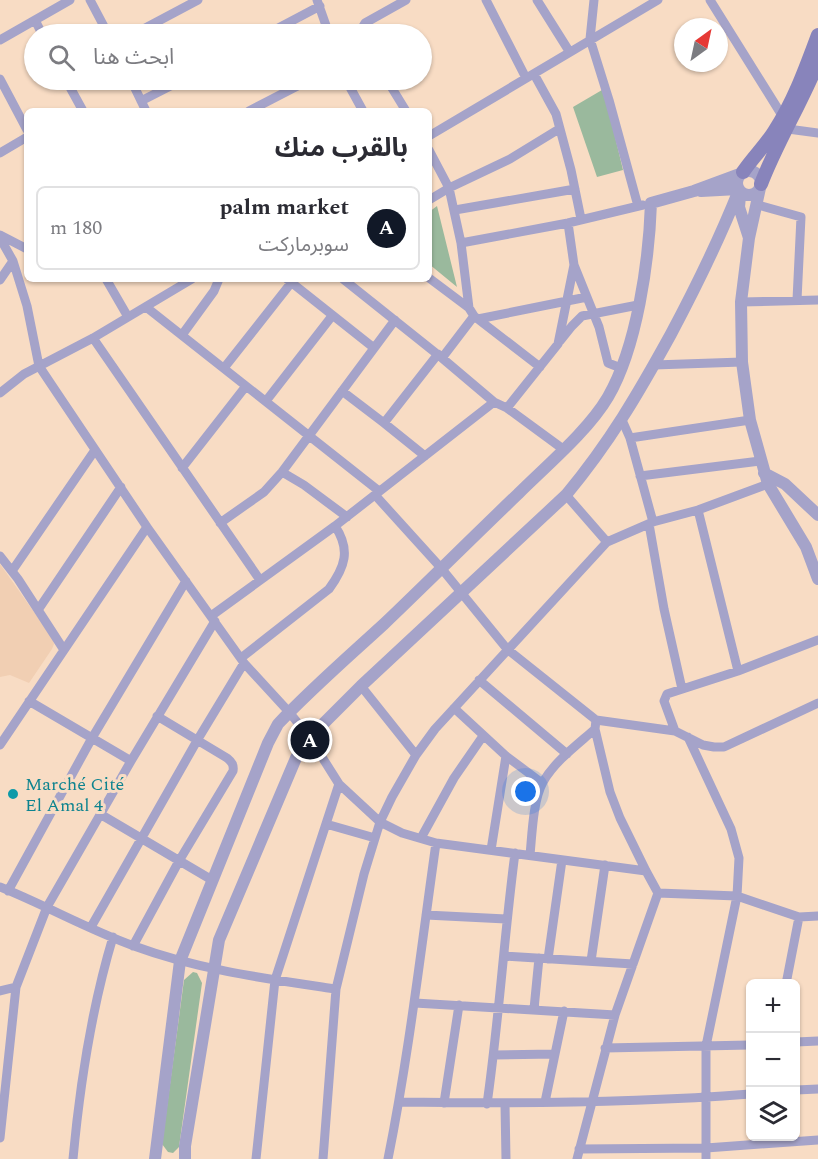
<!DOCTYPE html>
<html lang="ar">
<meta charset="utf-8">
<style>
body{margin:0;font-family:Spectral,"Noto Sans Arabic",serif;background:#f2f2f3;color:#2b2b33;direction:rtl}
.controls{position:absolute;right:18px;bottom:18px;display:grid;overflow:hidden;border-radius:9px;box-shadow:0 2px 4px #0004}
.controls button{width:54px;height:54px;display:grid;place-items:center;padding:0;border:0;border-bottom:2px solid #e1e1e2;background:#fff;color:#2b2b33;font:30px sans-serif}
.compass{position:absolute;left:674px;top:18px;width:54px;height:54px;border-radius:50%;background:#fff;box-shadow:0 2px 4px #0004;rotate:33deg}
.you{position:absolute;left:526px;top:792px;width:21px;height:21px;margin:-15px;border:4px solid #fff;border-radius:50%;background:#1a73e8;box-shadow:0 0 0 9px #1a73e833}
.badge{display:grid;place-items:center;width:39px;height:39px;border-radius:50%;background:#111827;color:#fff;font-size:20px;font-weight:700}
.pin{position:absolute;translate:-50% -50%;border:3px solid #fff;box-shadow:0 2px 6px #0006}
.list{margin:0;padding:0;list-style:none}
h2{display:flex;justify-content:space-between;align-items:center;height:78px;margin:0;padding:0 24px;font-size:26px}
h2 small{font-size:20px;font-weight:400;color:#7c7c81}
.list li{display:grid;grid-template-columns:39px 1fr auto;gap:18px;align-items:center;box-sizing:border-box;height:84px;margin:0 12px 12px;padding:0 12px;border:2px solid #e1e1e2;border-radius:9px}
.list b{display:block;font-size:22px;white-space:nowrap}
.list p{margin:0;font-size:20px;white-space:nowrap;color:#7c7c81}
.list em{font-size:20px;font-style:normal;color:#7c7c81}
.icon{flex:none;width:33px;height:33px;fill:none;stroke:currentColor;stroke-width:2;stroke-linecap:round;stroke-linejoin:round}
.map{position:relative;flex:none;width:818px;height:1159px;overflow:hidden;direction:ltr}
.search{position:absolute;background:#fff;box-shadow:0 2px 4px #0004;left:24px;top:24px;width:408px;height:66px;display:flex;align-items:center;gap:15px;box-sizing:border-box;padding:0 21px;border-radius:33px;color:#7c7c81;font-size:22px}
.panel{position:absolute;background:#fff;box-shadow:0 2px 4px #0004;left:24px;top:108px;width:408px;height:174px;border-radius:9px;direction:rtl}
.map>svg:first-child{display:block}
</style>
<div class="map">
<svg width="818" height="1159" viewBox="0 0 818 1159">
<rect width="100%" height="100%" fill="#f8dcc4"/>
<path fill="#f1cfb3" d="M0 564 53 639 54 644 52 649 29 683 10 675 0 677Z"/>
<path fill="#9ab99d" d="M602 90 606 99 623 170 597 177 573 107Z
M437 206 457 287 429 264V212Z
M193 972 197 973 202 983 179 1147 173 1153 168 1152 162 1144 184 980Z"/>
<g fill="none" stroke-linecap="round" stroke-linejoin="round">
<path stroke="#a5a3c9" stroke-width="9" d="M90 0 108 34
M317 0 329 34
M486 0 526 78
M537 0 569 51
M594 0 590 39 609 100 638 206
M710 0 783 117
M35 20 42 34
M134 34 198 0
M267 34 320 6
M361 34 362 28 365 23 406 0
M0 40 70 0
M534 74 556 114 571 170 581 219
M0 79 27 130
M66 80 83 111
M131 80 146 111
M346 80 363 111
M387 80 406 111
M141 101 182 80
M249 111 309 80
M788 129 818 133
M429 136 658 0
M429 150 449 188 461 243 469 308 474 316 540 367
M0 153 27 137
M429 200 449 188 510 159 559 129
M758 205 801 217 797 300
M455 210 575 189
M0 235 27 249
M0 238 13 261 27 306 39 366 49 381 147 527 244 663 289 712 310 738 339 784 380 822 402 833 436 843 646 871
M461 243 568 223 643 205
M574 265 599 327 608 363 621 368
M429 278 469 308
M106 279 128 317
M287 279 374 348
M343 279 442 358 494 402 507 408 563 449
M0 280 13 261
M741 302 818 300
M146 307 379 491
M478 319 587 297
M182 335 214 291 219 279
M93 338 260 580
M560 341 572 326 582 316 638 305
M442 358 474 316
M654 365 742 362
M224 368 291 283
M342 391 384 423 438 354
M0 393 24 374 93 338 192 279
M266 401 332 316
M507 408 558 344 574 265 568 223
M622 420 630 438 653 522
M384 423 425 456
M630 438 750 420
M182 468 246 386
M282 472 304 485 347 517
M640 476 760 461
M375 495 442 569 507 649 596 720 675 731 703 745 714 747H724L818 703
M566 495 607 542
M698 510 738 671
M220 523 264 492 282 472 395 320
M649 524 664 609 682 689
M0 556 18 579 64 650
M12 571 95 450
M38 610 121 487
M211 616 335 526 494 402
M241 658 329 589C345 567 351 550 335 526
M479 680 567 754
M361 686 416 755
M29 701 131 761
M454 708 506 756 542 783
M596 720 595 729 610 792 620 818 646 871 658 893
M675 731 664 701 667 694 738 671 818 640
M688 737 731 829 739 858 737 896 706 1046V1159
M0 745 147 527
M100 814 212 880
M326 824 375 838
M421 838 454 778 483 736
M491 850 506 756
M530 855C532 835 533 800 543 782 555 761 577 745 595 729
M0 887C45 905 89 930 134 946 199 970 268 979 336 989
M8 891 92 738 186 581
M658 893 737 896 799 917 818 916
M426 915 506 919
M91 927 198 739 244 663
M133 946 179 861 233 771C234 765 232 762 227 758L157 716
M504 956 633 964
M548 959 562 860
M591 961 605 865
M786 984 799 917
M0 991 16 987
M415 1003 615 1015
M534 1009 539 958
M796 1042 818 1041
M605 1048 750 1045
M494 1055 554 1054
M796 1090 818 1089
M400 1102C517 1104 634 1103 750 1094
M545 1102 564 1011
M444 1103 459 1005
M487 1104C499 1020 504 937 515 853
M505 1104 506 1159
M0 1138 16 987 47 907 131 761 215 621
M579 1149 706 1148 818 1140
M73 1159C80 1083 91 1010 113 937
M256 1159 275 980 339 784
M323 1159 336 989 364 874 380 822 392 797 416 755 435 729 607 542 653 522 698 510 768 484
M388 1159C409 1054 421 949 436 843
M577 1159 615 1015 658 893"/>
<path stroke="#a5a3c9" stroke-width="12" d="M737 183a12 12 0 1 1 24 0a12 12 0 1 1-24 0Z
M760 188 749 238 741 302 742 362 750 420 768 484 806 547 818 579
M701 191 738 189
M740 196 739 207 749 238
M764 473 785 484 818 515
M155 1159 180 961 268 743 278 724C311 689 348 657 384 624 429 581 473 537 518 494 546 466 588 431 608 397 637 347 649 261 651 203L694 191 740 174
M185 1159V1146L219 940 296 758 319 728 361 686 566 495C610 442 638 394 671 334 696 287 719 240 739 190"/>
<path stroke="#8884bb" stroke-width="14" d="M743 172C753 157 766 145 775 130 794 101 806 67 818 35
M761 184C777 142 801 104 818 62"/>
</g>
<circle fill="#0f9aa8" stroke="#f8dcc4" stroke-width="2" cx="13" cy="794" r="6"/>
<g text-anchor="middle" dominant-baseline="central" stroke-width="6" stroke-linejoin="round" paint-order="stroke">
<g font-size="18" fill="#0d838f" stroke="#f8dcc4" text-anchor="start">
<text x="25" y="784">Marché Cité<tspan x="25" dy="21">El Amal 4</tspan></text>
</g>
</g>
</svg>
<div class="controls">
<button>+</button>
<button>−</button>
<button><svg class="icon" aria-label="layers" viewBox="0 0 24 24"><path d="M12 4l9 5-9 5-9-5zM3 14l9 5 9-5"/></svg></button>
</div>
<svg class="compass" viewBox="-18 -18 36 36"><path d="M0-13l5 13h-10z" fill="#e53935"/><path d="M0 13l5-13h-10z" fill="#7c7c81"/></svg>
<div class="you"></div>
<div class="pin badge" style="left:310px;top:740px">A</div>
<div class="search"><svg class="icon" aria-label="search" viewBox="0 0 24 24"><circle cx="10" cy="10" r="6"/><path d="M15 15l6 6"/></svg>ابحث هنا</div>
<section class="panel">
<h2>بالقرب منك<small></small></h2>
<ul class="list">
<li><span class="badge">A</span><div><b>palm market</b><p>سوبرماركت</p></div><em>180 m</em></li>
</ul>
</section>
</div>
